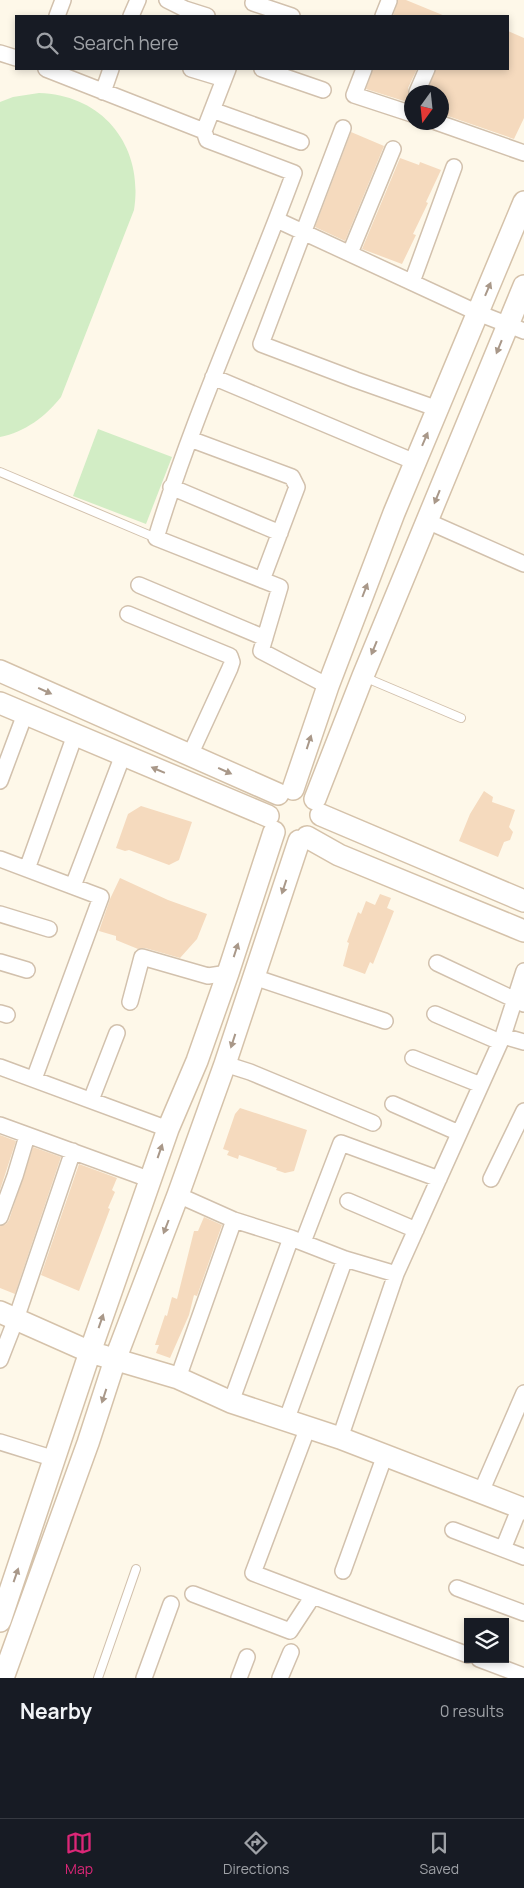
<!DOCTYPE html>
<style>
body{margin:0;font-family:Manrope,sans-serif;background:#242831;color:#f1f3f6}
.controls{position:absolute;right:15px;bottom:15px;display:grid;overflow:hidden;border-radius:0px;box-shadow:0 2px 8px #0003}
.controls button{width:45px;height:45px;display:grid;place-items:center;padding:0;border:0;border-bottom:1px solid #363941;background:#171b24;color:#f1f3f6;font:25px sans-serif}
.compass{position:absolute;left:404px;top:85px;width:45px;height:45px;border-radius:50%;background:#171b24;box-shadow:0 2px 8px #0003;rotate:195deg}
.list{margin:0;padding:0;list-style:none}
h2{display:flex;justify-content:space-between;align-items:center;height:65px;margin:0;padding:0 20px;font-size:21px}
h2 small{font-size:16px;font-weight:400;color:#9ea1a6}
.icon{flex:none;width:28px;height:28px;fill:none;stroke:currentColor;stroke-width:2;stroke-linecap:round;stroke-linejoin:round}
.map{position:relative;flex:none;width:524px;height:1678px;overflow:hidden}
.search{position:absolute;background:#171b24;box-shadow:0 2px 8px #0003;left:15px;right:15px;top:15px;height:55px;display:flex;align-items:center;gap:12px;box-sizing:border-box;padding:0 18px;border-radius:0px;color:#9ea1a6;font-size:19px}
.sheet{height:140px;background:#171b24}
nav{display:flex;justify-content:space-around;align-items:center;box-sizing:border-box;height:70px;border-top:1px solid #363941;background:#171b24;font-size:14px;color:#9ea1a6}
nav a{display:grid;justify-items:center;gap:2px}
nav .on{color:#db2777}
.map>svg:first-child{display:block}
</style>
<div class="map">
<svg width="524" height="1678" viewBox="0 0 524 1678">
<rect width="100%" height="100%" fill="#fef8e9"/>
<path fill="#d2edc5" d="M39 93C104 95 144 147 134 210L61 397C45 417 25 432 0 437V102L13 97Z
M98 429 172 457 146 524 73 496Z"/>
<path fill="#f5dabe" d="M398 0H406L445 16H393Z
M508 31 524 38V118L514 139 442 114V92H427L436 69H508Z
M373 69H417L408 88 409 97 407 102 366 89Z
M351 132 384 146 345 241 315 227Z
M400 158 419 165 420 162 441 170 426 202 428 203 413 234 416 235 402 264 362 249Z
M484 791 493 797 492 802 515 810 509 827 513 832 510 840 504 842 498 857 459 841 470 814Z
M141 806 192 822 179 860 169 865 129 850 125 851 116 848 128 814Z
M120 878 168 900 207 914 197 939 180 958 145 948 138 949 116 940V936L99 931 110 899Z
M380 894 391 898 387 908 394 911 373 964 370 962 365 974 343 966 349 943 347 942 358 912 361 914 366 901 375 905Z
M240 1108 307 1130 294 1171 285 1173 276 1170 277 1168 239 1155 238 1159 227 1155 229 1151 223 1149 235 1114Z
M0 1135 16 1141 0 1190Z
M33 1147 61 1157 15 1294 0 1288V1226L6 1224 9 1220Z
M79 1164 117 1178 112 1190 115 1192 108 1208 110 1209 79 1291 41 1275Z
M204 1217 222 1225 197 1296 194 1295 189 1315 170 1358 156 1353 159 1345H155L165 1315 167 1316 172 1297 177 1299 194 1231H198Z"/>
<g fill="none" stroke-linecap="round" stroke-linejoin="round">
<g stroke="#d2c1ad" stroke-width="10">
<path id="lane" d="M0 472 156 538
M364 677 461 718
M98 1678 136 1569"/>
</g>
<g stroke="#d2c1ad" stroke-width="18">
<path id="street" d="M167 0 185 9 207 16
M253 3 292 16
M57 16 63 0
M131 16 138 0
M383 16 389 1
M0 53 16 58
M46 69 204 131 228 69
M191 69 224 79
M262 69 323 90
M364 69 354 95 412 114
M103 92 111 69
M417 92 427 69
M212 110 301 142
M436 122 524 153
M343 128 261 344 356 380 438 409
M204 131 207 140 294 173C249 295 194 413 156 538L280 587 261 651 328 686
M277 220 478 313 524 331
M350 253 393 149
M412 282 454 167
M213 377 415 462
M190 439 292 477 297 487 262 580
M171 487 280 533
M427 521 524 564
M139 585 265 638
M128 614 230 656 232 662 230 668 190 755
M0 781 25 714
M0 859 101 897 34 1079
M27 869 75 735
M73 886 123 755
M0 914 49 929
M0 962 27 970
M437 963 524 1004
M254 977 385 1021
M130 1002 142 957 208 976 228 973
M0 1013 7 1015
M435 1014 500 1042
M503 1036 524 1042
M413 1058 481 1085
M225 1064 250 1072 373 1123
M0 1067 168 1129
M91 1100 117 1033
M393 1104 459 1133
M0 1125 151 1180
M491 1179 524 1111
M178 1195 234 1220 291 1238 345 1259 396 1274
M348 1201 416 1230
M0 1217 15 1176 27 1136
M303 1242 341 1143 439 1179
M0 1360 16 1319 73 1151
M178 1378 234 1220
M231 1402 291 1238
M286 1421 345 1259
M308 1427 253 1573 468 1655
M340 1438 396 1274 503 1036 524 971
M0 1442 55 1459
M481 1492 524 1393
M453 1530 524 1557
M503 1549 520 1507
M343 1571 385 1455
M457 1588 524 1613
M193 1594 290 1631 313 1596
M479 1659 524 1676
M144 1678 171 1604
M239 1678 247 1657
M280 1678 291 1652"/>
</g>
<g stroke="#d5c2aa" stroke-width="24">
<path id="secondary" d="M0 671 278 794
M0 703 268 816
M293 789 328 686 394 513 524 202
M315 799 363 676 524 286
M321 815 524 901
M307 837 339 855 524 931
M0 1312 90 1352 178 1378 231 1402 340 1438 524 1509
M0 1621 90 1352 168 1129 197 1061 228 973 274 832
M3 1678 88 1443 115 1360 178 1195 225 1064 299 841"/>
</g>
<use href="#lane" stroke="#fff" stroke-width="8"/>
<use href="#street" stroke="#fff" stroke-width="15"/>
<use href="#secondary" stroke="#fff" stroke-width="21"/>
</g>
<defs><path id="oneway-solid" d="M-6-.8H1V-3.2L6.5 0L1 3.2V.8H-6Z" transform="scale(1.25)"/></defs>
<g fill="#a99889">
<use href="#oneway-solid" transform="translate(488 289) rotate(-67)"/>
<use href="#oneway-solid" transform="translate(499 347) rotate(112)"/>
<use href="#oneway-solid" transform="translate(425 439) rotate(-67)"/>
<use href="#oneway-solid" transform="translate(437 497) rotate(112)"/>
<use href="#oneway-solid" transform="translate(365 590) rotate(-69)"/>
<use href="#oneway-solid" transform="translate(374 648) rotate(112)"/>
<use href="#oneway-solid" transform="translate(45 691) rotate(24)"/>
<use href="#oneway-solid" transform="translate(309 742) rotate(-72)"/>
<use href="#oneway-solid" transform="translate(158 770) rotate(-157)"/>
<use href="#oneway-solid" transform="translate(225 771) rotate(24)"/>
<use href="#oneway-solid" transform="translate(284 887) rotate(108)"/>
<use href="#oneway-solid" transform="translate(236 950) rotate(-72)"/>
<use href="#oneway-solid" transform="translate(233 1041) rotate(108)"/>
<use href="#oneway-solid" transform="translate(160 1151) rotate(-71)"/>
<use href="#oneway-solid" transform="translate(166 1227) rotate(111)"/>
<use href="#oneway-solid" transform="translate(101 1321) rotate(-71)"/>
<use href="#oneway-solid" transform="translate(104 1396) rotate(108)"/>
<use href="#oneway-solid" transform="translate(16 1575) rotate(-71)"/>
</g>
</svg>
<div class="controls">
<button><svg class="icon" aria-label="layers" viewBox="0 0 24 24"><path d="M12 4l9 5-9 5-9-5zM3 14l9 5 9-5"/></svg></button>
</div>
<svg class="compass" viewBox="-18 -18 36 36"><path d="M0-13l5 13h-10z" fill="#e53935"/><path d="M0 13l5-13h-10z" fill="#9ea1a6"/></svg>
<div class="search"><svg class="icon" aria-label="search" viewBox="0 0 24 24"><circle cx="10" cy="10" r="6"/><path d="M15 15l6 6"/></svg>Search here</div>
</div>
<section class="sheet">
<h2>Nearby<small>0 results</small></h2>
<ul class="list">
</ul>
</section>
<nav>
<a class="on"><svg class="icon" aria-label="map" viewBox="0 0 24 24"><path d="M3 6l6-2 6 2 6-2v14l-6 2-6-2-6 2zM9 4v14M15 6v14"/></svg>Map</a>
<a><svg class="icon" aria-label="directions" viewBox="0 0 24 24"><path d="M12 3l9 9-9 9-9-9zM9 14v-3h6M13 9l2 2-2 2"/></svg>Directions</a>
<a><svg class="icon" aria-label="saved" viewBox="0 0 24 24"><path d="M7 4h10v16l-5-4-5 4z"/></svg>Saved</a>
</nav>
